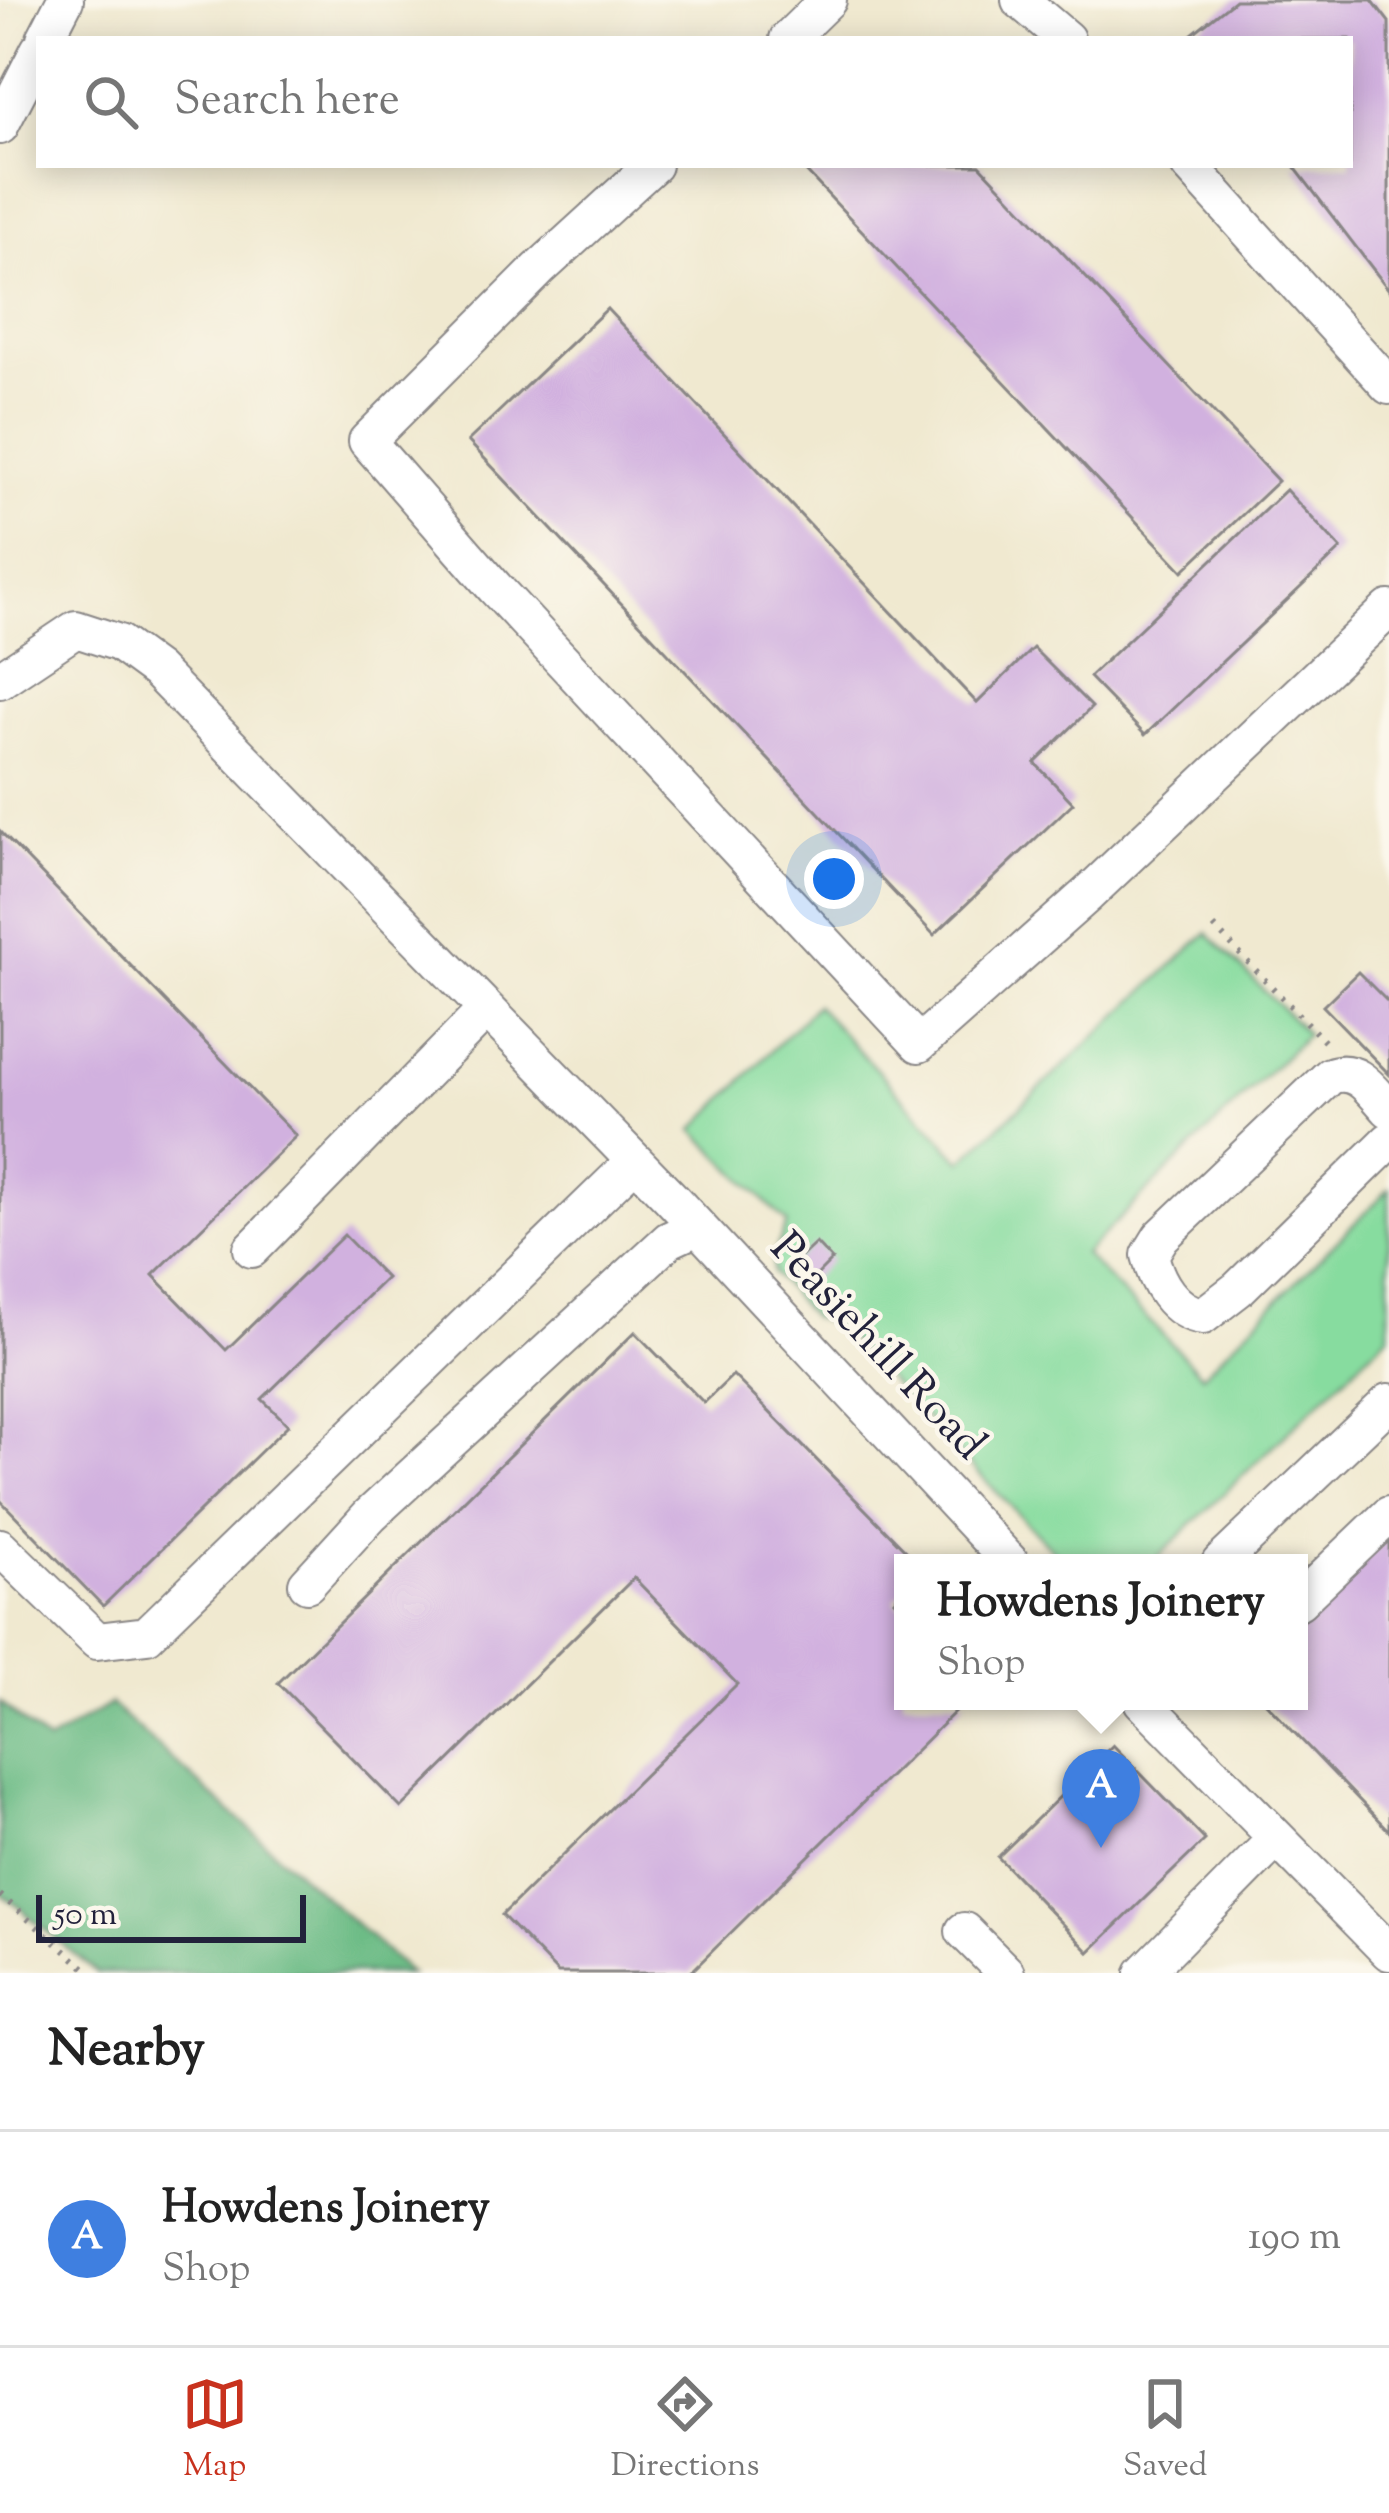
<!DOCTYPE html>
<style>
body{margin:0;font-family:"Sorts Mill Goudy",serif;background:#f2f2f2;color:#222}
.scale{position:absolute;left:36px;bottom:30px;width:270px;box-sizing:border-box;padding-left:12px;border:6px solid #22223b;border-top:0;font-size:33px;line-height:42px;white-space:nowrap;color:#22223b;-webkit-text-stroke:9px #fbf7ec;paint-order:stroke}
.you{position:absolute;left:834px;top:879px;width:42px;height:42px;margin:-30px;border:9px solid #fff;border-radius:50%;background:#1a73e8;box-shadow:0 0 0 18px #1a73e833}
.badge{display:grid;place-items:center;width:78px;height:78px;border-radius:50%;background:#c8321e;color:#fff;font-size:39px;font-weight:700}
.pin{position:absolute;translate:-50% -99px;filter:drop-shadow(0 3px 6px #0008)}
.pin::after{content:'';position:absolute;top:63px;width:42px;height:36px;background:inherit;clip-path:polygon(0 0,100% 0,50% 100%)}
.popup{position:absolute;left:894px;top:1554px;width:414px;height:156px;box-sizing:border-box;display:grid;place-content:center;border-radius:0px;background:#fff;filter:drop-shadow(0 3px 9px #0005);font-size:39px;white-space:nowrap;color:#767676}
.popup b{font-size:45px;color:#222}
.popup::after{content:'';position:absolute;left:50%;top:100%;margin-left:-24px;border:24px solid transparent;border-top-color:#fff}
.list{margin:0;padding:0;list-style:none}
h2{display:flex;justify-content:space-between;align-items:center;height:156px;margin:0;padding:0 48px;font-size:51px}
h2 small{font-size:39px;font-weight:400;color:#767676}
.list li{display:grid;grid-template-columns:78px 1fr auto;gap:36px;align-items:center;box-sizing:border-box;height:216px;padding:0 48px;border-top:3px solid #e0e0e0}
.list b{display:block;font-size:45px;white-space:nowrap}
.list p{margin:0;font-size:39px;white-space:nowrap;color:#767676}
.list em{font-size:39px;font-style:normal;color:#767676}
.icon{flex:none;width:66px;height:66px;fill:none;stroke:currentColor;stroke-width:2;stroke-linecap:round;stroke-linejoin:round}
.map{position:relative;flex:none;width:1389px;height:1973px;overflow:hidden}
.search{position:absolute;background:#fff;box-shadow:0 6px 30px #0003;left:36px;right:36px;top:36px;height:132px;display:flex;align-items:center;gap:30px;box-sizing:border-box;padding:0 42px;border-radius:0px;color:#767676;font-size:45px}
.sheet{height:372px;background:#fff}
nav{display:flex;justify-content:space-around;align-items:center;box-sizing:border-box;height:168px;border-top:3px solid #e0e0e0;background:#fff;font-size:33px;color:#767676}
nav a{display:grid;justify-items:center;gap:6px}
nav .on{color:#c8321e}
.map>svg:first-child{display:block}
</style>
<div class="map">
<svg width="1389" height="1973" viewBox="0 0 1389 1973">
<rect width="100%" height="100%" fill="#fbf7ec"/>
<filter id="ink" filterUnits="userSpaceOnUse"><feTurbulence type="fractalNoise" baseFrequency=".00833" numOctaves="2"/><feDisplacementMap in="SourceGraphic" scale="24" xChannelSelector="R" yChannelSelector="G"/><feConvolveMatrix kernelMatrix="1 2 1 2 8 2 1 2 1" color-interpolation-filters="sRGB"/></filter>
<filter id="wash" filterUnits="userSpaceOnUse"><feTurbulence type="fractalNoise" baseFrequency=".004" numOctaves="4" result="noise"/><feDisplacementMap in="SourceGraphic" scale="48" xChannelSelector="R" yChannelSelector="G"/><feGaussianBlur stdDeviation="2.7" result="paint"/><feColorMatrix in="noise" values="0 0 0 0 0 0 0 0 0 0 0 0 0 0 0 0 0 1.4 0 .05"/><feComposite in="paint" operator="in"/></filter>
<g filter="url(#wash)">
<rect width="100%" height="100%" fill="#f0e9d0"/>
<path fill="#87dc9f" stroke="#547f6d" stroke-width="3" d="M1207 933 1307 1034 1084 1254 1202 1375 1389 1189V1334L1152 1563H1065L837 1326 811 1317 773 1273V1257L787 1223 694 1130 816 1005 962 1161Z"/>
<path fill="#6dbc86" stroke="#486f60" stroke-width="3" d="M0 1702 47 1743 110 1704 410 1973H97L0 1892Z"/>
<g id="blocks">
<path fill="#d1b1df" d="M1235 0H1372L1389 22V290L1293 165H1350V39H1196L1192 34Z
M800 165H980L1278 481 1183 571Z
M607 309 977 703 1033 648 1092 707 1035 763 1073 803 934 935 468 441Z
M1286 490 1341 549 1145 735 1089 677Z
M0 831 296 1136 153 1275 226 1350 344 1235 386 1278 262 1399 288 1425 103 1606 0 1500Z
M1358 972 1389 1003V1074L1323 1006Z
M816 1243 832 1260 805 1287 788 1269Z
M635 1332 704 1403 733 1375 918 1563H903V1591L894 1600 903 1609V1701H966L690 1973H558L502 1915 737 1684 634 1578 401 1808 278 1683Z
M1389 1536V1831L1264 1701H1299V1623Z
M1113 1745 1205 1840 1089 1952 998 1857Z"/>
</g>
</g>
<g filter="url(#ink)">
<use href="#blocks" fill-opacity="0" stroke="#898686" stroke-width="3"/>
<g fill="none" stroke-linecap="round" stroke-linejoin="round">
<g stroke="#898686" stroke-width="40">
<path id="minor" d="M1020 0 1066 39
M45 39 65 0
M788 39 828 0
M0 126 39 50
M653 165 539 269 367 441 495 588 919 1044 1088 894 1389 609
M1189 165 1389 386
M0 680 76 629 119 643 156 670 671 1198 1011 1563
M1389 1109C1371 1090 1358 1066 1330 1076L1161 1237 1150 1255C1156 1281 1173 1312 1203 1316L1238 1289 1389 1141
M252 1249 486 1010
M0 1547 97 1641 147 1635 635 1161
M1220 1563 1389 1402
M307 1584 370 1515 669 1240 697 1227
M1299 1601 1389 1515
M1142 1701 1389 1952
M964 1931 1006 1973
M1144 1973 1277 1838"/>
</g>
<path stroke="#898686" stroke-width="6" stroke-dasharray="3 9" stroke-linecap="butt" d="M1214 927 1326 1043
M0 1895 91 1973"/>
<use href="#minor" stroke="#fff" stroke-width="36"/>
</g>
</g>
<g text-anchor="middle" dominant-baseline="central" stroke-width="9" stroke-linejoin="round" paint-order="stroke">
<g font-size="45" fill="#22223b" stroke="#fbf7ec">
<text transform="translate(876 1348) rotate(47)">Peasiehill Road</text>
</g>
</g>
</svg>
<div class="scale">50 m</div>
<div class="you"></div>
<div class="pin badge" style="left:1101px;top:1848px;background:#3f7fe0">A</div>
<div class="popup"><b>Howdens Joinery</b>Shop</div>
<div class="search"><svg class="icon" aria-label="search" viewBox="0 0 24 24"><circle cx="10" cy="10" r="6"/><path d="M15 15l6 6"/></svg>Search here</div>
</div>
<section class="sheet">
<h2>Nearby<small></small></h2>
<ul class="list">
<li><span class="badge" style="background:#3f7fe0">A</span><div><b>Howdens Joinery</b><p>Shop</p></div><em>190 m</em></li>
</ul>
</section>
<nav>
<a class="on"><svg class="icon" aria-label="map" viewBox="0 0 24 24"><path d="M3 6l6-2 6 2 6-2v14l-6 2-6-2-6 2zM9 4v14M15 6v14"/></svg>Map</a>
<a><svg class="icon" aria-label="directions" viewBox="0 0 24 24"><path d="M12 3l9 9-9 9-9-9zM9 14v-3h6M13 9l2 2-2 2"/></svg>Directions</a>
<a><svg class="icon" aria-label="saved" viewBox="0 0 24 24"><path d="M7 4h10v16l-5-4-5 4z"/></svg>Saved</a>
</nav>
